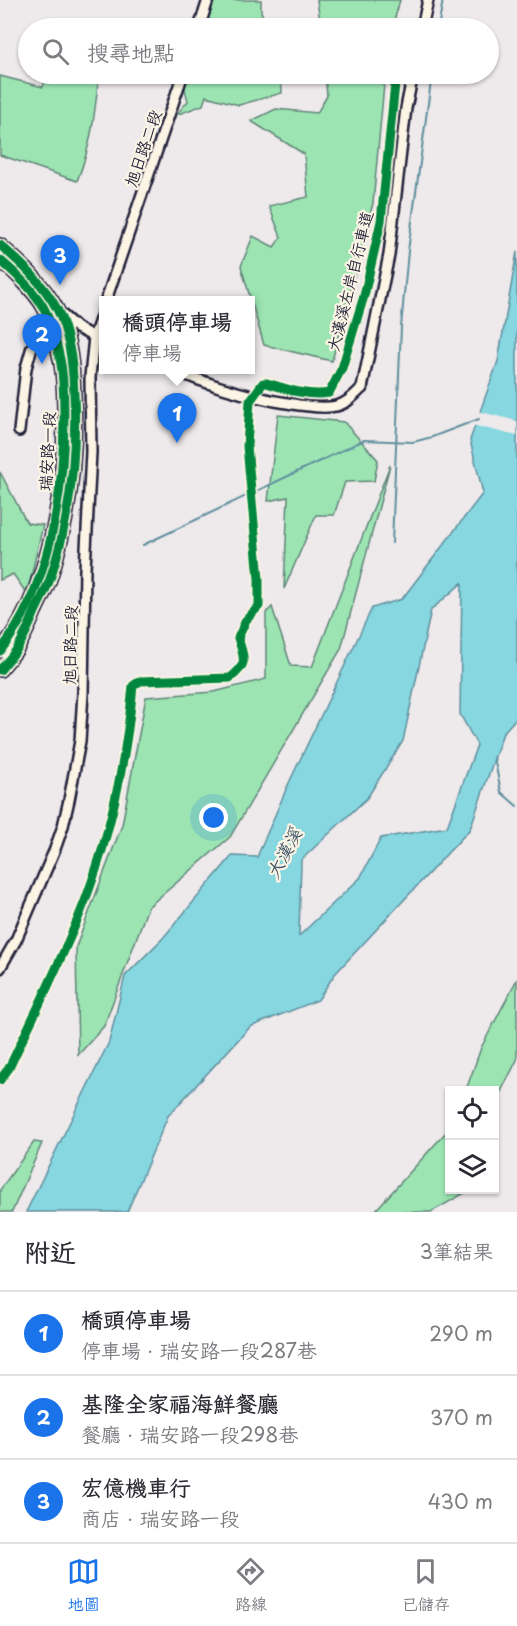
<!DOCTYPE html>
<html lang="zh-TW">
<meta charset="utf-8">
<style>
body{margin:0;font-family:"Playpen Sans","LXGW WenKai TC",sans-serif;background:#f7f7f7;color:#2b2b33}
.controls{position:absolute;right:18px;bottom:18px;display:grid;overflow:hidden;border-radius:0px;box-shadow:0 2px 4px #0004}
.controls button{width:54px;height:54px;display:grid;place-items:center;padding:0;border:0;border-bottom:2px solid #e1e1e2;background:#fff;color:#2b2b33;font:30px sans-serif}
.you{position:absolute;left:214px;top:818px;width:21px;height:21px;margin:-15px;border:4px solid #fff;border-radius:50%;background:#1a73e8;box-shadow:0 0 0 9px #1a73e833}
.badge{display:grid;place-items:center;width:39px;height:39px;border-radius:50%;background:#1a73e8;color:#fff;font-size:20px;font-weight:700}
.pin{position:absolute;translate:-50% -50px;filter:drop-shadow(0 2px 3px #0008)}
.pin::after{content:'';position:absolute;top:32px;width:21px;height:18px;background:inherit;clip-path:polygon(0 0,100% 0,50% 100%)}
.popup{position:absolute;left:99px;top:296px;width:156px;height:78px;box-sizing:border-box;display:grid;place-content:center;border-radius:0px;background:#fff;filter:drop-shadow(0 2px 4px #0005);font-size:20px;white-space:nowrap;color:#7c7c81}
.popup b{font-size:22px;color:#2b2b33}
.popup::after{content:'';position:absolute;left:50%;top:100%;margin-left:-12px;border:12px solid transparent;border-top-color:#fff}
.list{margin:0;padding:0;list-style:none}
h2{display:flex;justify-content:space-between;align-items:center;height:78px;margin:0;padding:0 24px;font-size:26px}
h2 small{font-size:20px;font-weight:400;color:#7c7c81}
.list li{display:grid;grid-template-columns:39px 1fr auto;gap:18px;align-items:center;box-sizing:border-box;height:84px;padding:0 24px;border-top:2px solid #e1e1e2}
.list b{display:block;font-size:22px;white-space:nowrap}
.list p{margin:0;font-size:20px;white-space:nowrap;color:#7c7c81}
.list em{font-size:20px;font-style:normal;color:#7c7c81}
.icon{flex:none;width:33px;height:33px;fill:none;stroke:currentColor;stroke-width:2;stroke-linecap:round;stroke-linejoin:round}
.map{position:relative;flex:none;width:517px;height:1212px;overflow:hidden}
.search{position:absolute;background:#fff;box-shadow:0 2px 4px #0004;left:18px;right:18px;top:18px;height:66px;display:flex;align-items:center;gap:15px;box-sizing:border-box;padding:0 21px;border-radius:33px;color:#7c7c81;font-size:22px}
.sheet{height:330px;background:#fff}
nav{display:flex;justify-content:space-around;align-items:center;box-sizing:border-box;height:84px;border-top:2px solid #e1e1e2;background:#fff;font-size:16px;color:#7c7c81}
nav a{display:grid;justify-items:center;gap:3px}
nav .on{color:#1a73e8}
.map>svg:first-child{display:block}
</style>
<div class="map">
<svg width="517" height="1212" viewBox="0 0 517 1212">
<rect width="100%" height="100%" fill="#eee9ea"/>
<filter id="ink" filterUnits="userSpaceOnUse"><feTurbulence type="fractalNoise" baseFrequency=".0167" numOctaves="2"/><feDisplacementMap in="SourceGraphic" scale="12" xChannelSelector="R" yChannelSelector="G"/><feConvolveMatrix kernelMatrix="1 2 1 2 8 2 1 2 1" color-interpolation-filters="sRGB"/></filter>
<g filter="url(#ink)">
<path fill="#9ce5b3" stroke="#5f8477" stroke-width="1.5" d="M204 0H261V11L267 28H193Z
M317 0H400L392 28H321Z
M48 74H99C95 112 92 144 77 181L0 155V76L43 87Z
M181 74H281L282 93 239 105 206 96 203 105 176 115 188 101Z
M325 74H385L373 203 332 361 264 345 241 266 253 236 274 247 281 237 269 206 308 197 304 154 251 121 276 109 317 113 327 96Z
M278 415 344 422 378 460 374 481 345 482 334 515H316L284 589 288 497 268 501Z
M390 465 341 649 230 837 148 907 104 1026 78 1055 76 947 122 825 146 697 214 692 266 679V613L272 607 291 666 312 667Z
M0 472 27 523 43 525 27 594 13 574 0 580Z
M517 979V1060L495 1103 494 1090H466L481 1048Z
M449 1129 450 1190H470L431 1212H374Z
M34 1142 42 1143 12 1212H0V1190Z"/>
<path fill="#86d7e0" stroke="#5e8f9e" stroke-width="1.5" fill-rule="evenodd" d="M517 252V717L503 733 470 829 334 975 318 1000 250 1027 168 1116 127 1212H26L109 1042 125 976 163 938 232 856 257 857 288 785 372 608 402 599 483 493 470 440 498 361ZM462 583 460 714 477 745 447 827 381 838 360 878 299 936 301 860 367 798 403 741 431 610Z"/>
<path fill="#eee9ea" d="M477 411 517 421V436L472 425Z"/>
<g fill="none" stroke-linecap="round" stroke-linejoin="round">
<path stroke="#5e8f9e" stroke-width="2" d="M438 28 443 0
M392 543 401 327 408 251 432 74
M143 545 364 440 413 442 432 437 479 419
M494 757 501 792 517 806"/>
<g stroke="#22223b" stroke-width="14">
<path id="minor" d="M199 28 208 0
M422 28 428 0
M106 300 183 74
M60 313 77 328 104 342
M174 370C214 387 256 399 299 405 310 406 324 409 336 406 347 404 354 395 362 388L389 255 406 108 413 74
M19 431 26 368 32 347 49 323H55
M0 968 16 940 55 849 63 826 69 800 80 741 83 693 85 569 91 452 90 377 94 337 104 308"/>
</g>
<g stroke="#22223b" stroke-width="16">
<path id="major" d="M0 245C22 264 43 283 57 309 70 334 73 366 74 394 77 456 70 519 50 579 46 590 40 601 35 612 30 624 24 637 17 649 12 656 6 663 0 670
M0 260C14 272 41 297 47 315 52 329 57 344 60 359 64 377 64 398 64 418 64 494 49 590 0 651"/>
</g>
<use href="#minor" stroke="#fcf5e5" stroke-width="9"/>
<use href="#major" stroke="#fcf5e5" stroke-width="12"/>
<g stroke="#fcf5e5" stroke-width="13">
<path id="cycleway" d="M0 245C22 264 43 283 57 309 70 334 73 366 74 394 77 456 70 519 50 579 46 590 40 601 35 612 30 624 24 637 17 649 12 656 6 663 0 670
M0 260C14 272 41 297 47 315 52 329 57 344 60 359 64 377 64 398 64 418 64 494 49 590 0 651
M0 1080 9 1068C35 1013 63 958 85 901 111 832 126 759 133 686L140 681 230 678C249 664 244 658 238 638L246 620 259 606V579L247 446 250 401 263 383H267C286 389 309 397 329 393L342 368 364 296 381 221 396 74"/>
</g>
<use href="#cycleway" stroke="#00873e" stroke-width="9"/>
</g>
</g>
<g text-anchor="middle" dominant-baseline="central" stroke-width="4.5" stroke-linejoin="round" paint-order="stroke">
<g font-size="16" fill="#22223b" stroke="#fcf5e5">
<text transform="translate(142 148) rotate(-71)">旭日路二段</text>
<text transform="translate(349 281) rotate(-76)">大漢溪左岸自行車道</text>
<text transform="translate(46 451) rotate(-87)">瑞安路一段</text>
<text transform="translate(69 645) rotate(-89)">旭日路二段</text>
</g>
<g font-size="18" font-style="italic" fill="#40586d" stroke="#fcf5e5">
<text transform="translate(283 853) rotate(-62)">大漢溪</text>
</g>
</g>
</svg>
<div class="controls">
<button><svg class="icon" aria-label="locate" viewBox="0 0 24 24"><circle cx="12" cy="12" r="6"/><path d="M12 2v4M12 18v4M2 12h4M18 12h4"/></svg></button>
<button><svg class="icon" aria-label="layers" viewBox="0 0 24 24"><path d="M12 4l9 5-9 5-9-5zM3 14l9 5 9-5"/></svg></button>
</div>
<div class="you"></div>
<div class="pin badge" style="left:177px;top:443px">1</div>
<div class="popup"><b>橋頭停車場</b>停車場</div>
<div class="pin badge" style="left:42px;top:364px">2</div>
<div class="pin badge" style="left:60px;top:285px">3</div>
<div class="search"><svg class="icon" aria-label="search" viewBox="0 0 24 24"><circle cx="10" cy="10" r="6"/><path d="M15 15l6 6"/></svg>搜尋地點</div>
</div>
<section class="sheet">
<h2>附近<small>3筆結果</small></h2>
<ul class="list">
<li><span class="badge">1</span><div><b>橋頭停車場</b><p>停車場 · 瑞安路一段287巷</p></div><em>290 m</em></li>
<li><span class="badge">2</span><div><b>基隆全家福海鮮餐廳</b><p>餐廳 · 瑞安路一段298巷</p></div><em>370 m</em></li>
<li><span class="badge">3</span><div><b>宏億機車行</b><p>商店 · 瑞安路一段</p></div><em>430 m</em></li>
</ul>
</section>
<nav>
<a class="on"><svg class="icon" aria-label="map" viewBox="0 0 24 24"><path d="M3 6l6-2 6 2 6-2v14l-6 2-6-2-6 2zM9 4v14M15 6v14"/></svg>地圖</a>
<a><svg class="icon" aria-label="directions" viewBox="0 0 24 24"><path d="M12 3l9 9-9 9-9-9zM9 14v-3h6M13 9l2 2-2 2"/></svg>路線</a>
<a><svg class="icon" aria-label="saved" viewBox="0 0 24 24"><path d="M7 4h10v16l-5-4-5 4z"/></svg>已儲存</a>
</nav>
